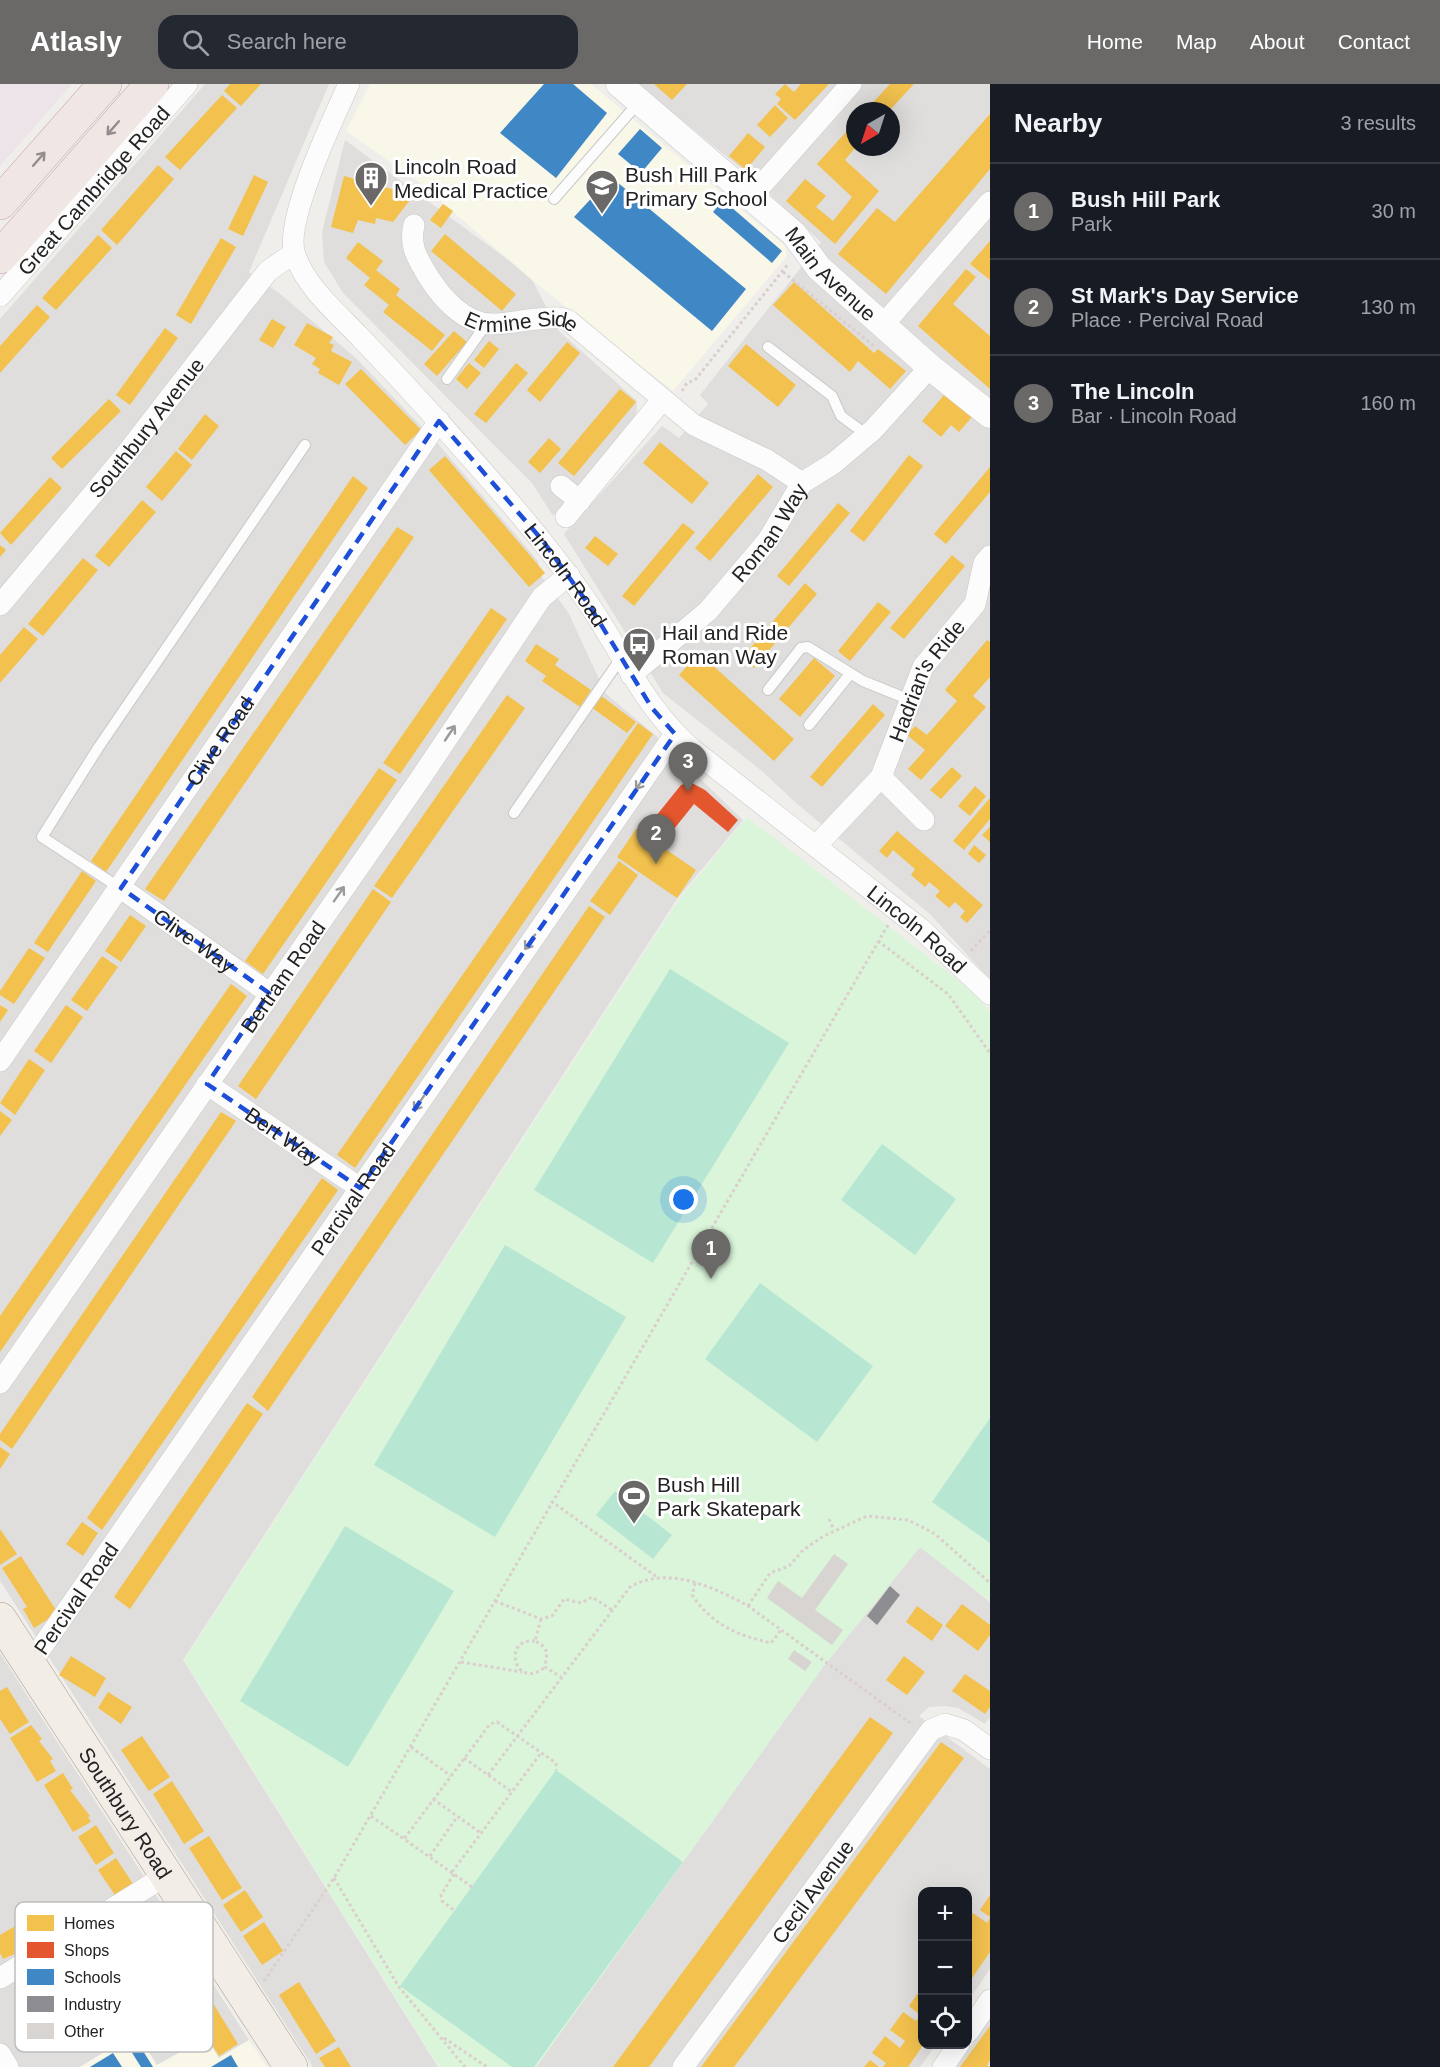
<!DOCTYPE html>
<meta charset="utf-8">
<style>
body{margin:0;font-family:Arial,sans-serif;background:#242831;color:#f1f3f6}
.controls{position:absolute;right:18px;bottom:18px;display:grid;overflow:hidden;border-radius:12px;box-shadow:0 6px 24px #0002}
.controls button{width:54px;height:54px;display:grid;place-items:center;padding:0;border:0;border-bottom:2px solid #363941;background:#171b24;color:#f1f3f6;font:30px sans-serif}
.compass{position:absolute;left:846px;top:18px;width:54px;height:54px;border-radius:50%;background:#171b24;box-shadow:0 6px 24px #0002;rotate:219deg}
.you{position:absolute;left:684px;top:1116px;width:21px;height:21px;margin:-15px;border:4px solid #fff;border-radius:50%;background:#1a73e8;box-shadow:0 0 0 9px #1a73e833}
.badge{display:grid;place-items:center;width:39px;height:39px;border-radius:50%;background:#6a6968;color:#fff;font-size:20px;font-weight:700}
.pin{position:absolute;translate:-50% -50px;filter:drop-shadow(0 2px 3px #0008)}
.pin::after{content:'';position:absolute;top:32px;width:21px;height:18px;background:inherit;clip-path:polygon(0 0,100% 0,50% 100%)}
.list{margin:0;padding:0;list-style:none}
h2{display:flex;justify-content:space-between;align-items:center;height:78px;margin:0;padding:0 24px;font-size:26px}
h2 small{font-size:20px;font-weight:400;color:#9ea1a6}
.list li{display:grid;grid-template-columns:39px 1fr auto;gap:18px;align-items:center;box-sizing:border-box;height:96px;padding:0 24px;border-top:2px solid #363941}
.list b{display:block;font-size:22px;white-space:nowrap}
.list p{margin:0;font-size:20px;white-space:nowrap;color:#9ea1a6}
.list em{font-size:20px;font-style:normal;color:#9ea1a6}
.icon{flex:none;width:33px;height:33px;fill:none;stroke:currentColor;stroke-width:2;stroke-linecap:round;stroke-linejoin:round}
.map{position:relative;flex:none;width:990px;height:1983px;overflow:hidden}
header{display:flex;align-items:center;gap:36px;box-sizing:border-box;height:84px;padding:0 30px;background:#6a6968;color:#fff}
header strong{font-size:28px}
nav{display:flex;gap:33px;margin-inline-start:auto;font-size:21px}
.search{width:420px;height:54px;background:#242831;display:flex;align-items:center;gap:15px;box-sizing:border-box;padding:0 21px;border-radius:18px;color:#9ea1a6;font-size:22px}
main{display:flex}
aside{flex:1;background:#171b24}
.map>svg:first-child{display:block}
</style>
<header>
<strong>Atlasly</strong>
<div class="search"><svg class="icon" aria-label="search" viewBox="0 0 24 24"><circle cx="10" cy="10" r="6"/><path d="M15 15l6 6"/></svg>Search here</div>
<nav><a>Home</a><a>Map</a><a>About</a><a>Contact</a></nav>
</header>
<main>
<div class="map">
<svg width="990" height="1983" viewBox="0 0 990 1983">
<rect width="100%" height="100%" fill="#f0eeeb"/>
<path fill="#dfdedc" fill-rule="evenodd" d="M205 0H329L249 188 279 209 356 274 439 361 538 477 542 493 568 528 606 610 654 650 743 736 677 815 183 1576 438 1983H313L0 1497V235Z
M638 0H990V896L931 831 796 719 762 687 663 609 564 450 662 342 679 354 708 320 700 311 821 158 749 91ZM855 27H891V63H855Z
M345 56 530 192 559 247 637 317 636 335 553 432 532 399 343 209 324 178 322 148Z
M920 1463 990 1518V1633L985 1640 958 1624 945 1622 929 1623 919 1632 990 1685V1885L968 1917V1808H922V1960L936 1961 920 1983H536L823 1583Z
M0 1569 249 1956 219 1974 206 1954 157 1981 136 1949 80 1983H0Z
M990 1935V1983H955L988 1938Z"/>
<path fill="#ede4e9" d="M0 0H72L0 82Z"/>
<path fill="#f8f7e8" d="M370 0H591L785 162 787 172 673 307 532 196 420 99 346 47Z
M136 1949 157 1981 206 1954 219 1974 249 1956 267 1983H80Z"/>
<path fill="#daf5da" d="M747 733 971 906 990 928V1517L920 1463 823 1583 536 1983H439L184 1576 678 817Z"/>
<path fill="#b7e6d2" d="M670 885 789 959 653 1179 534 1106Z
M882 1060 956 1115 915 1171 841 1116Z
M505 1161 626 1233 495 1453 374 1381Z
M760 1199 873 1282 817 1358 705 1275Z
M990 1334V1459L932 1418Z
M615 1407 672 1451 653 1475 596 1431Z
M345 1442 454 1507 348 1683 240 1617Z
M556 1686 683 1778 534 1983H512L400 1902Z"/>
<path fill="#f2c14e" d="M230 0H261L241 22 224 7Z
M654 0H687L672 16Z
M785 0 794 8 801 0H829L795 36 777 20 781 15 775 10Z
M890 0H914L889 27H865Z
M222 11 237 24 180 86 165 73Z
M775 21 788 34 770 53 757 41Z
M990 30V85L886 210 838 170 877 124 895 138Z
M855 38V64L845 76 879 107 835 160 786 117 805 95 826 112 816 123 833 137 852 113 817 80Z
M748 49 765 63 746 86 729 72Z
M158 81 174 95 117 161 101 146Z
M254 91 268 98 243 152 228 145Z
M344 92 414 111 393 138 376 134 375 140 358 136 353 149 331 143Z
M443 120 453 127 441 144 430 136Z
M445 150 516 210 502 227 431 167Z
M98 151 112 164 56 226 42 214Z
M221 154 236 163 191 240 176 231Z
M990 157V196L970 180Z
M358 158 383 177 376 186 400 205 396 211 445 251 432 267 383 228 389 221 364 201 370 194 346 174Z
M966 185 976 193 953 220 990 252V305L918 242Z
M794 198 874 269 878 265 906 287 890 305 858 277 850 288 773 221Z
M37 221 50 233 0 289V262Z
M272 235 286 243 273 264 259 256Z
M307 239 333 253 329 259 334 261 331 267 352 278 339 301 318 289 320 285 312 280 316 274 294 261Z
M165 244 178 254 130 321 116 311Z
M454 247 467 258 437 292 424 280Z
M489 257 499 265 484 284 474 276Z
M567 258 580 269 540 318 527 306Z
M746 260 796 301 778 323 728 282Z
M469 279 481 289 467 305 456 295Z
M516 279 528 289 486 339 474 330Z
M361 285 421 346 405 361 345 300Z
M620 305 636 318 574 392 558 379Z
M944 311 972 333 959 348 951 341 941 353 922 337Z
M109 315 121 327 62 385 51 374Z
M205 330 219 342 192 376 178 365Z
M549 354 561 365 540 389 528 378Z
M660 358 709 399 692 420 643 379Z
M176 367 192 381 162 417 146 403Z
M909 371 923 382 864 458 850 447Z
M445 372 545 489 529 503 429 386Z
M990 383V408L946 460 934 450Z
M758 390 773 403 710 477 695 464Z
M353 392 368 404 106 788 91 777Z
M50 393 62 404 11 461 0 449Z
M142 416 156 428 109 483 95 472Z
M838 419 850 429 789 502 777 492Z
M683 439 695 448 634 522 622 512Z
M397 443 414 453 164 817 145 805Z
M595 452 618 470 608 482 585 464Z
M0 461 6 466 0 473Z
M952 471 965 482 904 555 890 544Z
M83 474 98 486 43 552 28 540Z
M805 499 817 510 754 584 742 574Z
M878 518 891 528 850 577 838 567Z
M491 524 507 535 400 690 383 679Z
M24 543 38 555 0 599V571Z
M987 556 990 558V593L973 612 986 623 921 696 908 685 925 666 907 651 915 642 927 651 957 617 945 606Z
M536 560 559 575 555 581 591 606 580 623 542 597 546 592 525 577Z
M699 569 794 655 774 677 679 591Z
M814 574 835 592 800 633 779 615Z
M507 611 525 624 392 814 374 802Z
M600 611 636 638 627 649 591 623Z
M873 620 885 631 822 703 810 693Z
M638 639 653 650 355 1084 337 1071Z
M952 683 962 692 941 715 930 706Z
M379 684 397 696 263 890 245 877Z
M975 702 986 712 970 732 958 722Z
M990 714V735L964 766 953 757Z
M990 743V758L982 751Z
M636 745 696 786 677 814 617 773Z
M897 747 983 821 967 839 960 833 965 827 955 818 949 824 935 812 940 807 929 798 925 803 911 791 915 785 893 766 887 774 879 767Z
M974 761 986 771 979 779 968 770Z
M619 777 638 791 610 831 590 817Z
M82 787 96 797 48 868 34 859Z
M373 805 391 818 256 1015 238 1002Z
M589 822 605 833 268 1327 252 1313Z
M130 831 146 842 121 878 105 867Z
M29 864 45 874 14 920 0 911V907Z
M102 872 118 883 87 927 71 916Z
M231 900 247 912 0 1268V1232Z
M0 921 8 926 0 938Z
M66 921 83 933 51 979 34 967Z
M29 975 45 986 15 1031 0 1019Z
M0 1027 12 1036 0 1052Z
M221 1028 236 1037 12 1365 0 1356V1350Z
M322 1094 338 1106 102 1446 87 1434Z
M247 1319 263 1330 130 1525 114 1513Z
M0 1363 10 1370 0 1385Z
M82 1438 98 1449 83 1472 66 1460Z
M0 1445 17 1470 0 1481Z
M21 1472 58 1529 34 1544 23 1525 27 1523 2 1484Z
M962 1520 990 1541V1551L978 1567 945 1542Z
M917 1522 943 1541 932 1557 906 1538Z
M71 1572 106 1594 95 1613 59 1591Z
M904 1572 925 1588 907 1611 886 1596Z
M965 1590 990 1607V1623L985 1630 952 1607Z
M7 1603 29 1638 10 1650 0 1635V1607Z
M108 1608 132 1623 121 1640 98 1624Z
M870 1633 893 1649 649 1983H613Z
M31 1641 42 1655 39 1657 53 1675 50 1677 56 1687 37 1698 10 1654Z
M142 1652 170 1693 149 1707 121 1666Z
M941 1658 964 1674 734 1983H701Z
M63 1689 73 1705 70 1706 90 1732 88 1733 91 1738 73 1748 44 1701Z
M172 1697 204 1747 184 1760 153 1710Z
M96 1741 114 1769 96 1781 78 1753Z
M209 1752 242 1804 222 1816 189 1764Z
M116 1774 135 1803 117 1814 98 1786Z
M245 1806 263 1833 241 1848 223 1821Z
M990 1811V1833L980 1826Z
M973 1829 987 1839 990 1834V1868L968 1900V1863L971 1858 968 1856V1837Z
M264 1838 283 1867 262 1881 243 1852Z
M17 1841 28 1860 22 1863 24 1866 3 1875 0 1869V1851Z
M299 1898 336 1957 316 1970 279 1911Z
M922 1903 924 1960 908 1983H883L886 1979 872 1969 885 1952 900 1964 905 1957 890 1946 903 1928 916 1937 920 1931 909 1922Z
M208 1911 238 1960 219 1972 189 1923Z
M990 1942V1976L987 1981 989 1983H960Z
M339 1963 351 1983H325L319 1974Z
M870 1976 879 1983H864Z"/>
<path fill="#e4572e" d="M690 698 705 706 738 736 728 748 694 720 674 745 656 732 681 701Z"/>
<path fill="#3f88c5" d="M544 0H573L607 29 556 94 500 49Z
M640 45 662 64 641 89 618 70Z
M611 93 746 205 712 247 574 133Z
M723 116 782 167 772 179 713 128Z
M140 1962 153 1983H141L131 1967Z
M113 1969 122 1983H90Z
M231 1971 238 1983H211Z"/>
<path fill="#8d8d92" d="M890 1502 900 1511 877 1541 867 1532Z"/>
<path fill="#d7d4d2" d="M834 1470 848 1480 815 1526 843 1546 832 1561 767 1514 778 1497 802 1514Z
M794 1566 812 1578 805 1587 788 1575Z"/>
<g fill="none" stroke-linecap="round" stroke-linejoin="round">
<g stroke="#c9c8c7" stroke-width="12">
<path id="service" d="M554 115 639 18
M768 263 832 312 841 332 867 351
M447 295 487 239
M768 606 801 564 808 563 863 597 910 616
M809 641 850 590
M514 729 621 574
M120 804 42 753 98 664 305 361"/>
</g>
<g stroke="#c9c8c7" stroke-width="22">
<g id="minor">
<path id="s1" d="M349 0C334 33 283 138 295 171 306 203 336 228 359 252 386 280 413 309 439 338 490 395 542 453 586 516 623 569 643 623 693 666L921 845 990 910"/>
<path d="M751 113 851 0"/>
<path id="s2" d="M414 141C409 162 417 174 428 192 441 213 464 240 492 240 507 240 523 236 538 235 549 234 559 232 569 237L694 341 767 376 802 399"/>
<path id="s3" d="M0 212 187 0"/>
<path d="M883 241 990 118"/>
<path d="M561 402 580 417"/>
<path d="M566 433 662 316"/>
<path id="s4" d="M0 521 123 374 268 187 294 169"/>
<path id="s5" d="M631 591 708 527 768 456 802 399 834 379 873 346 930 283"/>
<path d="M881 693 924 736"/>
<path id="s6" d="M816 762 881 693 923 583 975 520 984 479 990 472"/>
<path id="s7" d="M121 804 269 909"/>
<path id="s8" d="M0 977 439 337"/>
<path id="s9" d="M207 1000 360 1104"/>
<path id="s10" d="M0 1299 420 695 542 513 569 491"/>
<path id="s11" d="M27 1577 37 1570 675 650"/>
<path d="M0 1894 165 1792"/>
<path d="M968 1948 990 1916"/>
<path d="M0 1970 8 1983"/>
<path id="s12" d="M683 1983 931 1646 945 1640 964 1646 990 1665"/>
<path d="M943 1983 959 1960"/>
</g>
</g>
<g stroke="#c9c8c7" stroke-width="27">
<g id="tertiary">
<path id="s13" d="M619 0 794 150 819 184 930 283 990 331"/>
</g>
</g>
<g stroke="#a79c86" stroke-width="34">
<g id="primary">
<path id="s14" d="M0 1535 291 1983"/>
</g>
</g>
<g stroke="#c5a2ac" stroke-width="34">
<path id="trunk" d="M0 119 105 0
M0 173 152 0"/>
</g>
<path stroke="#dccecd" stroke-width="3" stroke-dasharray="3 3" stroke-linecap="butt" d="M783 188 874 262
M682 307 687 299 695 296 789 179
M878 857 948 910 990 969
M971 867 990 846
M551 1417 657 1493
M829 1435 834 1446
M695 1499 692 1511C712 1541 737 1551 771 1559L781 1546
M495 1517 541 1535 552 1532 564 1515 581 1519 592 1513 612 1526
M748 1522 770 1489 789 1482 803 1466 822 1453 867 1432 908 1436 922 1443 935 1450 990 1499
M541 1535 535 1557 542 1561 547 1568 545 1583 561 1593
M535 1557C501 1553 515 1608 545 1583
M461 1578 522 1588
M411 1663 451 1692
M464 1674 512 1708
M488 1691 630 1503C667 1481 714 1503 748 1522L913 1641
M433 1715 481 1749
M371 1732 404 1755
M430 1772 457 1733
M452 1788 541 1669
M454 1790 441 1811 442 1817 455 1827
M334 1794 399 1903 465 1983
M472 1803 404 1755 490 1640 497 1638 556 1679V1686
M264 1897 334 1794 888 841
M444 1954 487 1983"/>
<use href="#service" stroke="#fdfcfc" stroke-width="10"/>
<use href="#minor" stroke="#fdfcfc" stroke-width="21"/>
<use href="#tertiary" stroke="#fdfcfc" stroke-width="26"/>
<use href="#primary" stroke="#f3ede7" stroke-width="33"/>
<use href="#trunk" stroke="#f0e6e4" stroke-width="33"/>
</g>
<defs><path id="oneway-shaft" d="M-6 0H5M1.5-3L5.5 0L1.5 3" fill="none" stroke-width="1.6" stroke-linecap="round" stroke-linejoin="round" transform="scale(1.5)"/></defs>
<g stroke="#938e8d">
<use href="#oneway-shaft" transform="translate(113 44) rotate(131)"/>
<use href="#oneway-shaft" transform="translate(39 75) rotate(-49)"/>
</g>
<g stroke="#9a9a9a">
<use href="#oneway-shaft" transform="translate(450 649) rotate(-56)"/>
<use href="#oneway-shaft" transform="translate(641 698) rotate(125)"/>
<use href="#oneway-shaft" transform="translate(339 810) rotate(-55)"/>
<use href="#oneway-shaft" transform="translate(530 858) rotate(125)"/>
<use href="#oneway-shaft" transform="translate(419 1019) rotate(125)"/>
</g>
<path fill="none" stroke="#1d4ed8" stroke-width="4.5" stroke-dasharray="12 8" stroke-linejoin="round" d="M439 337 543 457 589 521 652 624 675 650 360 1104 207 1000 269 909 121 804Z"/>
<defs>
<g id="building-pin" transform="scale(1.725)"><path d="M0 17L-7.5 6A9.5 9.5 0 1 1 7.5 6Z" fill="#6a6968" stroke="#fff"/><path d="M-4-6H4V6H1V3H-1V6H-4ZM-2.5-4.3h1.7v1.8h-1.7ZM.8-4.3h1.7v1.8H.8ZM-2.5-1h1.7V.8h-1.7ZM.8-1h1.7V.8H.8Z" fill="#fff"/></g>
<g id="school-pin" transform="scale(1.725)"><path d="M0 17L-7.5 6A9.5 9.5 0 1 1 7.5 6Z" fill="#6a6968" stroke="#fff"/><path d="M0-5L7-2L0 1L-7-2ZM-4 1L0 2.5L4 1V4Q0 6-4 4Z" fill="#fff"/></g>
<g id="bus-pin" transform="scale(1.725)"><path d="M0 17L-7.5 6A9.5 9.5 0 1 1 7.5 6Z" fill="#6a6968" stroke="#fff"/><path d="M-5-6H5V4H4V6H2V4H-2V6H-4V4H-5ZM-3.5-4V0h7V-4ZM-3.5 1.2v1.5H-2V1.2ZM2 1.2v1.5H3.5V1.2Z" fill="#fff"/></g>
<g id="stadium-pin" transform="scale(1.725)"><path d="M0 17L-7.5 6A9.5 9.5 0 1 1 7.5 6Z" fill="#6a6968" stroke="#fff"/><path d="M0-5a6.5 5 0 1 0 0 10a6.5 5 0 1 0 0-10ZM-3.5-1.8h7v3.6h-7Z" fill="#fff"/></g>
</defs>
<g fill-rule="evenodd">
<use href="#building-pin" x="371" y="94"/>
<use href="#school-pin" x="602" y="102"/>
<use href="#bus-pin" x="639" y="560"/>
<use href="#stadium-pin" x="634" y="1412"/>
</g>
<g text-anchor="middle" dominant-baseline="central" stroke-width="6" stroke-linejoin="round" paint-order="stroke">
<g font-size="21" fill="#222" stroke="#fff" text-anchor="start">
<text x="394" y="82">Lincoln Road<tspan x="394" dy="24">Medical Practice</tspan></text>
<text x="625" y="90">Bush Hill Park<tspan x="625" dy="24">Primary School</tspan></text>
<text x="662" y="548">Hail and Ride<tspan x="662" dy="24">Roman Way</tspan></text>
<text x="657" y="1400">Bush Hill<tspan x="657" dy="24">Park Skatepark</tspan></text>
</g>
<g font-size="21" fill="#222" stroke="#fff">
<text stroke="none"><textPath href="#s3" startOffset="141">Great Cambridge Road</textPath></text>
<text stroke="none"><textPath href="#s13" startOffset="285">Main Avenue</textPath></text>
<text stroke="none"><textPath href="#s2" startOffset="168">Ermine Side</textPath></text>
<text stroke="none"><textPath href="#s4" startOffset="230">Southbury Avenue</textPath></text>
<text stroke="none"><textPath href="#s5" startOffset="200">Roman Way</textPath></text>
<text stroke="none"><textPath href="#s1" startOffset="602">Lincoln Road</textPath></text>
<text stroke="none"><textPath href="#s6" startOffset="202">Hadrian's Ride</textPath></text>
<text stroke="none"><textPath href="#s8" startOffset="388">Clive Road</textPath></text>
<text stroke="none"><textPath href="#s1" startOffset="1106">Lincoln Road</textPath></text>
<text stroke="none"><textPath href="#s7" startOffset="90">Clive Way</textPath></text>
<text stroke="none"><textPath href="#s10" startOffset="495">Bertram Road</textPath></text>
<text stroke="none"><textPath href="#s9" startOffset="92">Bert Way</textPath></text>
<text stroke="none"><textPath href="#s11" startOffset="566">Percival Road</textPath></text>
<text stroke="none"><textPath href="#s11" startOffset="80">Percival Road</textPath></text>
<text stroke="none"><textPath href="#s14" startOffset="231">Southbury Road</textPath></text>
<text stroke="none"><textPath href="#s12" startOffset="218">Cecil Avenue</textPath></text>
</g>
</g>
<rect x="15" y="1818" width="198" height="150" rx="9" fill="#fff" stroke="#bdbdbd" stroke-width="1.5"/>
<rect x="27" y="1831" width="27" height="16" fill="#f2c14e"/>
<rect x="27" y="1858" width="27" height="16" fill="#e4572e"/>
<rect x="27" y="1885" width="27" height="16" fill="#3f88c5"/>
<rect x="27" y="1912" width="27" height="16" fill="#8d8d92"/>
<rect x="27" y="1939" width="27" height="16" fill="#d7d4d2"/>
<g font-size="16" fill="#222">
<text x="64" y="1845">Homes</text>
<text x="64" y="1872">Shops</text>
<text x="64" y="1899">Schools</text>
<text x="64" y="1926">Industry</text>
<text x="64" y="1953">Other</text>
</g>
</svg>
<div class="controls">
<button>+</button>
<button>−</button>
<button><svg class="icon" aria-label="locate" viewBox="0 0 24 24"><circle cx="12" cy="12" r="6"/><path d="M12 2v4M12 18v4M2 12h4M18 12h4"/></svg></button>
</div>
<svg class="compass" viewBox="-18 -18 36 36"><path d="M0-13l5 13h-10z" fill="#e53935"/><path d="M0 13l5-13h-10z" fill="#9ea1a6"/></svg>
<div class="you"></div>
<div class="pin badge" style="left:711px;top:1195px">1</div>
<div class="pin badge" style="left:656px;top:780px">2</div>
<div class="pin badge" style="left:688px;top:708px">3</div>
</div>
<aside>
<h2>Nearby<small>3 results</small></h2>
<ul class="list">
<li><span class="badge">1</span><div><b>Bush Hill Park</b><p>Park</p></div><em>30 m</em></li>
<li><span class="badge">2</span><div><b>St Mark's Day Service</b><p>Place · Percival Road</p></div><em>130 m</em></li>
<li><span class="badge">3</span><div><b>The Lincoln</b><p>Bar · Lincoln Road</p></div><em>160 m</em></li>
</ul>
</aside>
</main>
